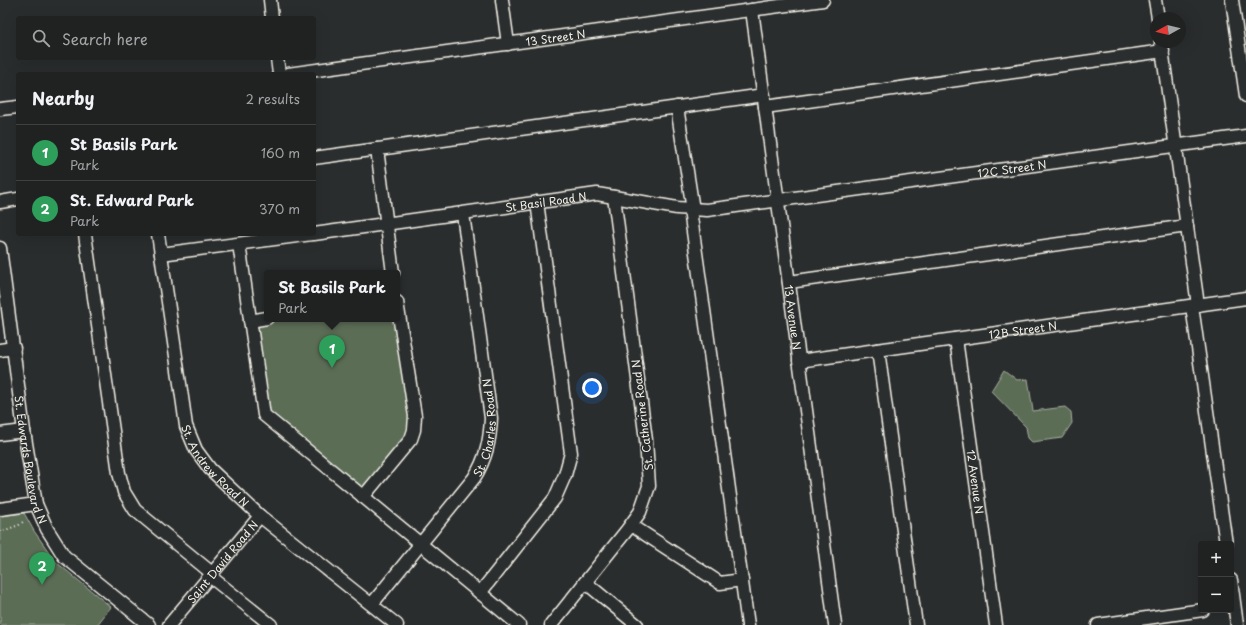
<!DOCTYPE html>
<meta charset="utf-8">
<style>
body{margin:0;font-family:"Playpen Sans",sans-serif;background:#2d2f2f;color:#f1f3f6}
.controls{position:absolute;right:12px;bottom:12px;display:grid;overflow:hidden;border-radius:4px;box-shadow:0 4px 16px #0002}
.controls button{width:36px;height:36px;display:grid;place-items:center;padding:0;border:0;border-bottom:1px solid #3d3f40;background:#202222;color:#f1f3f6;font:20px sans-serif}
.compass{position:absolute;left:1150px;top:12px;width:36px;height:36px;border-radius:50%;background:#202222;box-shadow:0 4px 16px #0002;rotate:262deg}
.you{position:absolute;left:592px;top:388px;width:14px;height:14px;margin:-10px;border:3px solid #fff;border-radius:50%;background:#1a73e8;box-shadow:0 0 0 6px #1a73e833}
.badge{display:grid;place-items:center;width:26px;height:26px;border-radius:50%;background:#ff9aa2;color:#fff;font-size:13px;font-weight:700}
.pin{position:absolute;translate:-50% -33px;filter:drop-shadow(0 1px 2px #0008)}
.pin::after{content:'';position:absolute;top:21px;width:14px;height:12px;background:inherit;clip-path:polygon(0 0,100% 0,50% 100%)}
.popup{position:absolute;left:264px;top:270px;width:136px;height:52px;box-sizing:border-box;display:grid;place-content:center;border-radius:4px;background:#202222;filter:drop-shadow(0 1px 3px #0005);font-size:13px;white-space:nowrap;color:#a2a4a5}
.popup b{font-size:15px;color:#f1f3f6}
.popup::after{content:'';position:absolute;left:50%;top:100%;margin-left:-8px;border:8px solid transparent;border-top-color:#202222}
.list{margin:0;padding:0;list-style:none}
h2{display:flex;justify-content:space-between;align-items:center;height:52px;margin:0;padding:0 16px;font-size:17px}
h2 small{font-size:13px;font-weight:400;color:#a2a4a5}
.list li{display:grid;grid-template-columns:26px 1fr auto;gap:12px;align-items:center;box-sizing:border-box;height:56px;padding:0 16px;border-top:1px solid #3d3f40}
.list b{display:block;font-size:15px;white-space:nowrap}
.list p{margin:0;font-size:13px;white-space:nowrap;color:#a2a4a5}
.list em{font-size:13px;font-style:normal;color:#a2a4a5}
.icon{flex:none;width:22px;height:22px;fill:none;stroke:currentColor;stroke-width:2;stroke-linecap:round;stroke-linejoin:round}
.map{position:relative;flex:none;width:1246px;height:625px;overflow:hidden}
.search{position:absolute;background:#202222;box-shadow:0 4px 16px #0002;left:16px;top:16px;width:300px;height:44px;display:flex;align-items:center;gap:10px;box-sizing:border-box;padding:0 14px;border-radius:4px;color:#a2a4a5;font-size:15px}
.panel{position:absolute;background:#202222;box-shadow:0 4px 16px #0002;left:16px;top:72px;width:300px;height:164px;border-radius:4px}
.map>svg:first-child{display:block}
</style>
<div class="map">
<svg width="1246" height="625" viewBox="0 0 1246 625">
<rect width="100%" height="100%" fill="#2a2d2e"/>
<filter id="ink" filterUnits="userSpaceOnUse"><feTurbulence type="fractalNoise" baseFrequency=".025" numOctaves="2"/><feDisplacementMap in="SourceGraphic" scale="8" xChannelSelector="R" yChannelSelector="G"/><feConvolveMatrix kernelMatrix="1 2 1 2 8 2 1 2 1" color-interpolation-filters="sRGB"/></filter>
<g filter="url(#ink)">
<path fill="#5b6d57" stroke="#a8afa0" d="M267 319H397L414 430 363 497 264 415 250 321Z
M1004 370 1017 380 1028 379 1033 411 1065 407 1071 412 1072 423 1062 438 1032 442 1028 438 1026 427 991 391Z
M24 513 34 531 56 562 111 607 97 625H0V516Z"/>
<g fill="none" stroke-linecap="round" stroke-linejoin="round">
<g stroke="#f4f1e8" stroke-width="15">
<g id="minor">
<path d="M270 0 272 18"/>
<path d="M502 0 508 44"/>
<path d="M1155 0 1158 18"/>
<path d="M1232 0 1246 96"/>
<path id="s1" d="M752 10 835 625"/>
<path d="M1161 42 1198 305"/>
<path d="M277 58 279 74"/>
<path id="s2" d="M288 74 823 0"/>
<path d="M677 107 693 210"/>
<path d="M765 107 1163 51"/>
<path d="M0 109 18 107"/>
<path d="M377 149 393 273"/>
<path d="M314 158 764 95"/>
<path d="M0 202 18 199"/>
<path d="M690 210 748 625"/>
<path d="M85 234 119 473 124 492 135 510 213 574"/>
<path id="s3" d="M158 234 183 404 186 426 196 450 210 469 260 516 397 625"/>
<path id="s4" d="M314 234 597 194 677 208 707 210 1246 136"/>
<path d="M239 244 264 415 519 625"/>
<path id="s5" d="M0 248 24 431 36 504 47 529 64 556 149 625"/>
<path d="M161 254 312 234"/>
<path d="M789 282 1187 226"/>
<path d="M1192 306 1226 544"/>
<path d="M250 321 267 318"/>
<path id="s6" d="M956 339 996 625"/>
<path d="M0 350 14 348"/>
<path d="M878 350 916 625"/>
<path id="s7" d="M799 361 1246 298"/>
<path d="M0 434 24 431"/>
<path d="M363 497 411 439 414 430 415 416 397 302"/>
<path d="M0 509 36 504"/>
<path d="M631 525 720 583 742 580"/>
<path d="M211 577 271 625"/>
<path d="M1231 580 1237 625"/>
<path d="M585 582 637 625"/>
<path d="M480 593 555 498 565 475 571 453 537 202"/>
<path id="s8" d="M372 604 474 478C486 459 490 441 491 418L463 214"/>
<path id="s9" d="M169 625 260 516"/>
<path d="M551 625 627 530 640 512 649 486 646 440 614 197"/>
<path d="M1098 625 1203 610"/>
</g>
</g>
<path stroke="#f4f1e8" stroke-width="2" stroke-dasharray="1 3" stroke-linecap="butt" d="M0 532 19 525 24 521"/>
<use href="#minor" stroke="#2a2d2e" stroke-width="12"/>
</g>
</g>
<g text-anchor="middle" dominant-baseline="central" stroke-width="3" stroke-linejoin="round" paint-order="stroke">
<g font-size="11" fill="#f4f1e8" stroke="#2a2d2e">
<text stroke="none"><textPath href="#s2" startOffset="270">13 Street N</textPath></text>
<text stroke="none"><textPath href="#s4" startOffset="705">12C Street N</textPath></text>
<text stroke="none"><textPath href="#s4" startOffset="234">St Basil Road N</textPath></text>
<text stroke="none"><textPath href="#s1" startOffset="310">13 Avenue N</textPath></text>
<text stroke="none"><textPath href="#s7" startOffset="226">12B Street N</textPath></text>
<text transform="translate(642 415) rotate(-97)">St. Catherine Road N</text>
<text stroke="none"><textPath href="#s8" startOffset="215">St. Charles Road N</textPath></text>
<text stroke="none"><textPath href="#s5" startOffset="214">St. Edwards Boulevard N</textPath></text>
<text stroke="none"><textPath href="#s3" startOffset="244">St. Andrew Road N</textPath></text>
<text stroke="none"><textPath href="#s6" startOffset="144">12 Avenue N</textPath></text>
<text stroke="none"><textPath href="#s9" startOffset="83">Saint David Road N</textPath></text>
</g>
</g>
</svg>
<div class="controls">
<button>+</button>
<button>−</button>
</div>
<svg class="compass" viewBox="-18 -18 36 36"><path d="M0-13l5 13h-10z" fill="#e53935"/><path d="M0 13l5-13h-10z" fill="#a2a4a5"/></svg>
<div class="you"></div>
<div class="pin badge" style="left:332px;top:368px;background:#2e9e5b">1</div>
<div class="popup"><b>St Basils Park</b>Park</div>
<div class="pin badge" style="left:42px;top:585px;background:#2e9e5b">2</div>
<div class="search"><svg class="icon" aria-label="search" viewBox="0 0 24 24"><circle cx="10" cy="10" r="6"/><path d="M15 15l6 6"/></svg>Search here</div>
<section class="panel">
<h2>Nearby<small>2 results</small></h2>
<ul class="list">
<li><span class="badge" style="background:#2e9e5b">1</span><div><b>St Basils Park</b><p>Park</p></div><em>160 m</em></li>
<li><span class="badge" style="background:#2e9e5b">2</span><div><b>St. Edward Park</b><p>Park</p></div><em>370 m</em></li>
</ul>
</section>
</div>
